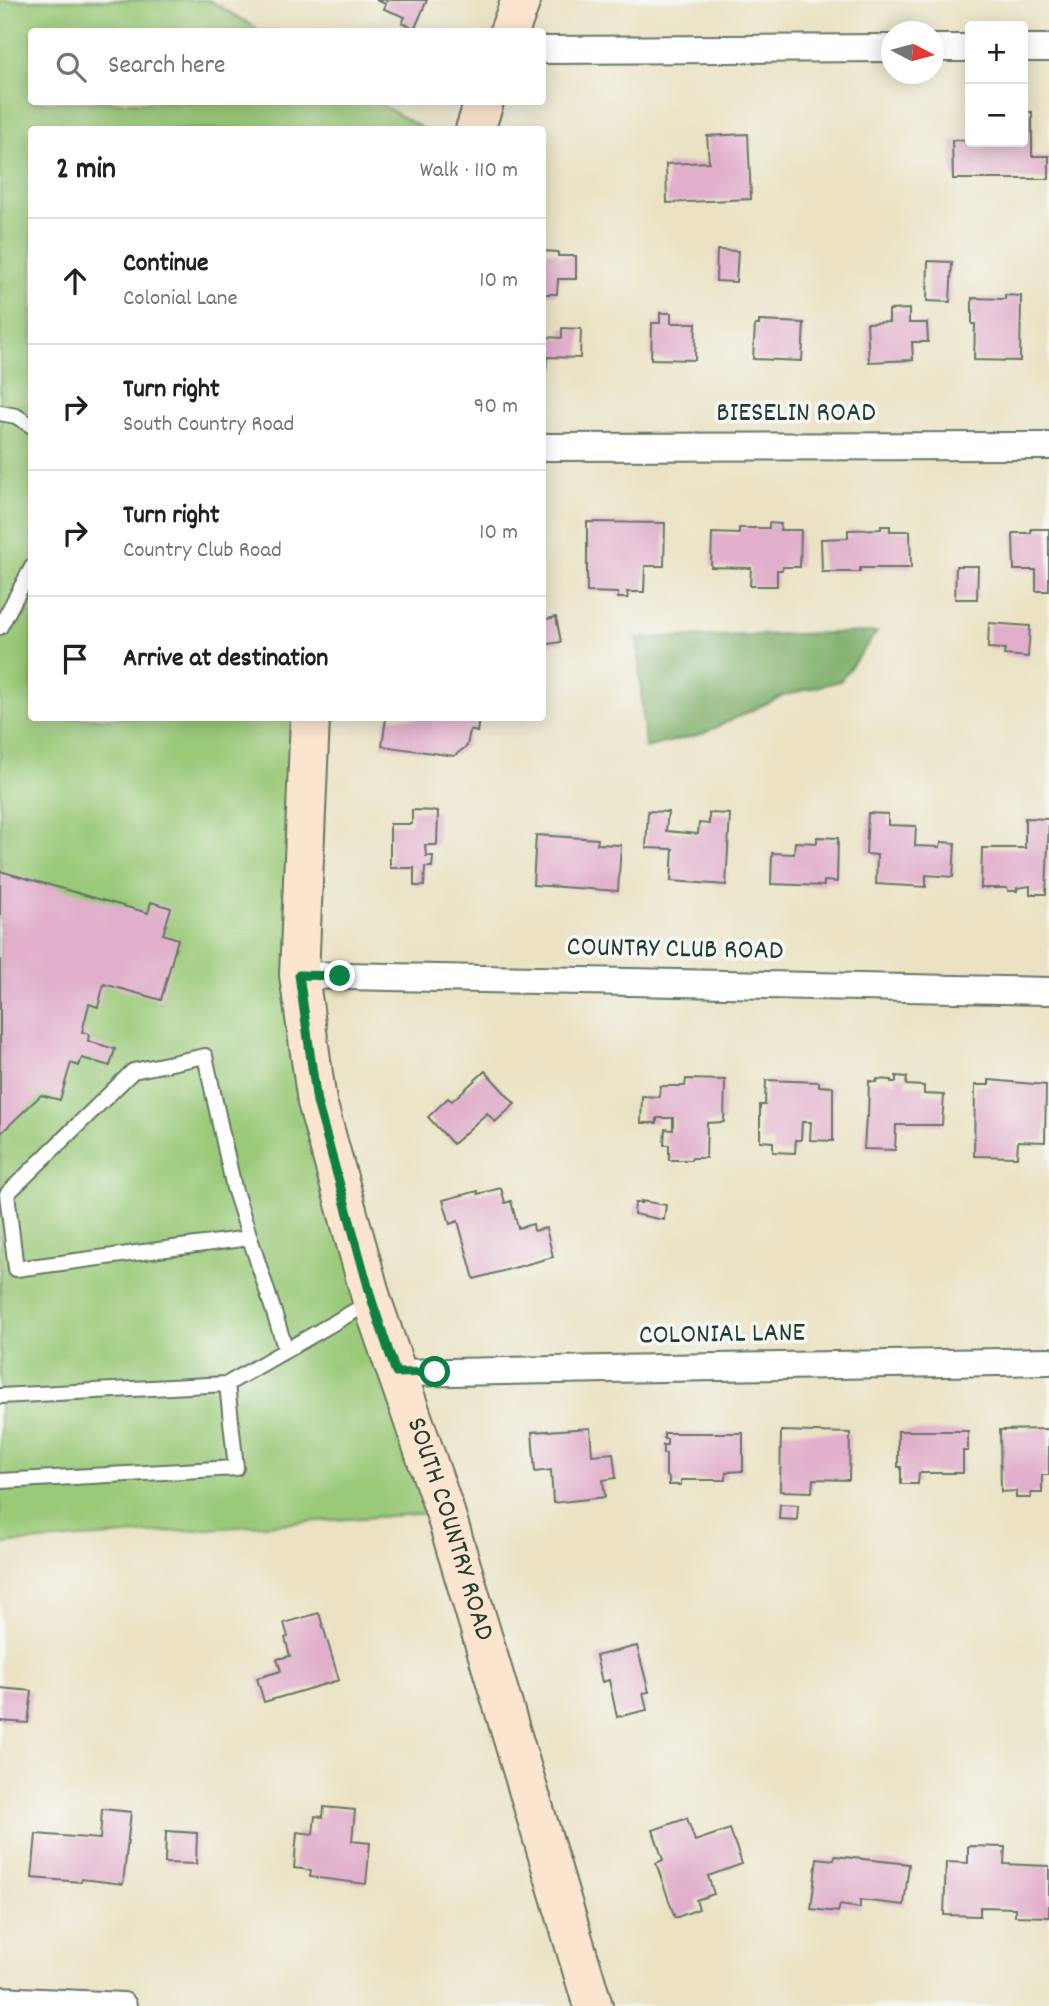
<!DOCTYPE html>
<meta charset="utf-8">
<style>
body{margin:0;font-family:Dekko,sans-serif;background:#f6f6f6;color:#202124}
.controls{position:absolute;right:21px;top:21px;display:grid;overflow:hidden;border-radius:7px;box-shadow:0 4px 18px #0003}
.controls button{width:63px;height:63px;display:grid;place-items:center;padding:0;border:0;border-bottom:2px solid #e0e0e0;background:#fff;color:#202124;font:35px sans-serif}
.compass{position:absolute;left:881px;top:21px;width:63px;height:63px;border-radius:50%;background:#fff;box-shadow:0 4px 18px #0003;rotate:96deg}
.stop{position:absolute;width:21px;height:21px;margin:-16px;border:5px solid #0b8043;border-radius:50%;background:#fff}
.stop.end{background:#0b8043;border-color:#fff;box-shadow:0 2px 7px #0008}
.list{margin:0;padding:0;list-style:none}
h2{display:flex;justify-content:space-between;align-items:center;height:91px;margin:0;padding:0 28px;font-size:30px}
h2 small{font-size:23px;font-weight:400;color:#757577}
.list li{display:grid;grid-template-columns:46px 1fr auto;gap:21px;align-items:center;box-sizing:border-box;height:126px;padding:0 28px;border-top:2px solid #e0e0e0}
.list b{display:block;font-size:26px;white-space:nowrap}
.list p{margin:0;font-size:23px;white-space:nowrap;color:#757577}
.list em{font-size:23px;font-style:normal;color:#757577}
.icon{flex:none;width:38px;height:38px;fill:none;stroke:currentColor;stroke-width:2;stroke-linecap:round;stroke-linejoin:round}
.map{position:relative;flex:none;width:1049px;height:2006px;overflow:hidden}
.search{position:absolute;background:#fff;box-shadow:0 4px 18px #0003;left:28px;top:28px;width:518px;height:77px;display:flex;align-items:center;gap:18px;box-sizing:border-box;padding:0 24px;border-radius:7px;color:#757577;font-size:26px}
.panel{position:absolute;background:#fff;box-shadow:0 4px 18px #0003;left:28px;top:126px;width:518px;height:595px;border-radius:7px}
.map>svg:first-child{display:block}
</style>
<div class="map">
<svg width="1049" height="2006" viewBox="0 0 1049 2006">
<rect width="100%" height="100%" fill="#f6f6f2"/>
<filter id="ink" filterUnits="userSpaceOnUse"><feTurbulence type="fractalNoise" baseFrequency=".0143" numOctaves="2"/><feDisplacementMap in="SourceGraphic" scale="14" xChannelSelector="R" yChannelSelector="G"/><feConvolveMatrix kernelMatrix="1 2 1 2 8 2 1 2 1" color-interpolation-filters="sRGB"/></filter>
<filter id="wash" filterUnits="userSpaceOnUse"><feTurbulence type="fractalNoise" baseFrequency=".00686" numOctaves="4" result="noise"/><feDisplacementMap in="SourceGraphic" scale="28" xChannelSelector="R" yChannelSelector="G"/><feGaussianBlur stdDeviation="1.57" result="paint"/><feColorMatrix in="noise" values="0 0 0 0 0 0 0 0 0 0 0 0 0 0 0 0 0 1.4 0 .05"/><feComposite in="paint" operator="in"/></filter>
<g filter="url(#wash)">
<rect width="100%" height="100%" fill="#eae2c3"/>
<path fill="#9ac978" stroke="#5c8356" stroke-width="2" d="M0 0H209L261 31 32 32V102H377L423 129 32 130V718H310L299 975 445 1512 0 1544Z"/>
<path fill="#7bad68" stroke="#4d754e" stroke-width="2" d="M877 632 840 681 782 696 702 734 645 748 637 638Z"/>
<g id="blocks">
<path fill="#e1aecb" d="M376 0H427L415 28 402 23 405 17 384 9 386 4Z
M1023 112H1032V156H1049V179H953L952 140 1023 142Z
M748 134 751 199 667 203 666 164 709 162 707 136Z
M717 250 738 251 736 282 716 281Z
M542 251 558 252V256H576V279H558L557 294H542Z
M928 261 952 262 950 302 927 301Z
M1005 295 1021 296 1020 361 974 360 975 324H972V298L1005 299Z
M909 309V323H927L928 342H912L913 360 869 362 867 323 889 322V310Z
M660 313H671V323H696L695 360 651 359 652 323H660Z
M759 321 804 323 802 361 753 359 755 325H759Z
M542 328H547V337L562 338V328L581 329 580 358 547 357 546 372H542Z
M587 522 665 523 664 566H645L644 592H627L628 598H618V593L587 592Z
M769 523 781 524 780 530H801L800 567H783L782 570H777V586H750L751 568 711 567 712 533 739 534V528H769Z
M881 526H890V531H910L911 568H860V572H822L821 539 848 538V530L881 529Z
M1031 529H1049V591H1036V570H1014L1013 533H1031Z
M956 566H978L977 599H955Z
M556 617 561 642 542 645V620Z
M989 623 1030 626 1028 657 1004 655 1005 649 988 648Z
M386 718H479L477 732 470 730 467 746 454 756 382 746Z
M412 810 438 811 437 845H425L426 856H433L432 867H425L424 886H414V868H390V824H412Z
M648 811 668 812 666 831 698 834 699 823 709 824V813L730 814 726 885 671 881 673 849 646 848Z
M868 813 888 814V825L916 826 915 846 940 847 941 842 955 843 953 877 926 875V887L876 884 877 855 866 854Z
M1025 818 1049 819 1046 894H1030V886L1017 888V891H1008L1007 888H981L982 848H1025Z
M536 835 598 839 597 844 621 845 618 891 533 885Z
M817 837 838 838 837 882 824 881V886L771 884 772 853 794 854 795 842 817 843Z
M0 871 148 913 151 902 171 908 163 934 178 939 161 1000 104 984 98 1007 89 1004 82 1032 89 1034 88 1041 115 1049 110 1066 82 1058 79 1066 71 1063 60 1100 41 1095 0 1134Z
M485 1071 515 1104 495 1122 487 1113 453 1144 428 1117 448 1098 452 1101Z
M896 1076 907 1077 906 1085 924 1086V1094L944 1095 942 1125H896L895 1150 864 1149 866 1117H868L869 1081 877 1082V1079L891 1080V1082H896Z
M686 1079 725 1080 724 1122 707 1123 706 1158H692L691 1160H669V1145H664L665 1129 673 1130V1118H657V1123H641L642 1096 659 1097 660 1086H685Z
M766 1080 819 1082V1086L833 1087V1141L810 1140 811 1122H802L801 1140H796L795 1153 773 1152V1142L760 1141V1105H765Z
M989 1080 1046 1085 1045 1142 1018 1141 1017 1157 974 1156 975 1085H989Z
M501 1188 505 1203 511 1201 518 1228 533 1224 534 1231 546 1228 553 1257 474 1279 458 1221 450 1224 443 1200 478 1191V1194Z
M641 1201 666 1205 664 1220 634 1214 635 1203H642Z
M590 1428 592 1455 613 1453 616 1478 603 1480 605 1497 553 1503 551 1470 535 1472 532 1432Z
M1049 1429V1475H1042V1493H1031V1498H1016V1491L1001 1492 1000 1430Z
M781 1431 850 1433 849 1480 813 1479 812 1492 780 1491Z
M898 1431H968V1451H963V1473H919L918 1484H901V1467H898Z
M664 1433H743V1471L726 1472V1480H681V1485H669V1478L666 1475V1454H663V1445H667V1439H664Z
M780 1504 798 1505 797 1520 779 1519Z
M319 1613 339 1680 264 1702 257 1678 281 1671 277 1659 290 1656 285 1638 288 1637 284 1623Z
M637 1646 649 1692 643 1693 647 1710 617 1717 609 1680 602 1682 596 1656Z
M0 1688 32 1691 28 1723 0 1721Z
M324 1807 355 1810 352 1841 370 1843 366 1884 310 1877 311 1870 294 1868 297 1832 313 1834 315 1816 323 1817Z
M102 1809 131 1812 123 1884 82 1879 81 1882 32 1878 36 1834 100 1839Z
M687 1818 695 1841 730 1829 742 1864 708 1876 714 1894 696 1900 699 1909 675 1918 656 1863 663 1860 653 1830Z
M166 1831 197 1833 196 1864 165 1863Z
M968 1846 1005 1847 1004 1864 1049 1866V1917L1015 1916V1908L980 1907V1916L944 1915 946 1862 968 1863Z
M835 1856 909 1864 904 1905 860 1900V1908L840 1905 838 1912 811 1909 817 1858 834 1860Z"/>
</g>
</g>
<g filter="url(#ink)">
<use href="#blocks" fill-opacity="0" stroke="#676" stroke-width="2"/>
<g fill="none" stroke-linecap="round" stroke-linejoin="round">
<g stroke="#676" stroke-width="18">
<path id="lane" d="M0 413 16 416 32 426
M0 627 32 567
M249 1238 16 1269 7 1194 133 1071 205 1056 234 1188 286 1350
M0 1396 227 1384 372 1301
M0 1481 236 1468 227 1384"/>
</g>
<g stroke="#676" stroke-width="30">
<path id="street" d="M934 48H970
M1023 48H1049
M542 50 892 48
M542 447 1049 446
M299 975 1049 991
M396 1373 1049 1361
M0 2000 123 2006"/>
</g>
<g stroke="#676" stroke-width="42">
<g id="secondary">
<path d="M509 32 521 0"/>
<path d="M475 130 484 102"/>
<path id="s1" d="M310 718 299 975 317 1102 372 1301 445 1512 593 2006"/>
</g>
</g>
<use href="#lane" stroke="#fff" stroke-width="14"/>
<use href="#street" stroke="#fff" stroke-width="26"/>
<use href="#secondary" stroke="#fbe5cf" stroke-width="38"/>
</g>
</g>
<g fill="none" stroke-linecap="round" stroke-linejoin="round" filter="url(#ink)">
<path stroke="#0b8043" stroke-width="9" d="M340 976 299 975 317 1102 372 1301 396 1373 435 1372"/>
</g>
<g text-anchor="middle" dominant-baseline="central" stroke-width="7" stroke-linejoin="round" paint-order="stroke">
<g font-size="28" fill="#1f3d34" stroke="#f6f6f2">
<text x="796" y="415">BIESELIN ROAD</text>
<text transform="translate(675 951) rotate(1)">COUNTRY CLUB ROAD</text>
<text transform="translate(722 1336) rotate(-1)">COLONIAL LANE</text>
<text stroke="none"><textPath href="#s1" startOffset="833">SOUTH COUNTRY ROAD</textPath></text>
</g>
</g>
</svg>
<div class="controls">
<button>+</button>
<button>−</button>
</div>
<svg class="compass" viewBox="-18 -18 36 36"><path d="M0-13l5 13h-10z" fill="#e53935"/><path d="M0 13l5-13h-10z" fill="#757577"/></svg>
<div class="stop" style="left:435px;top:1372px"></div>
<div class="stop end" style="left:340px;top:976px"></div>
<div class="search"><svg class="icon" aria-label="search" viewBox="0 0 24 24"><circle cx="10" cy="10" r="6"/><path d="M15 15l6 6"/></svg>Search here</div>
<section class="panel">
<h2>2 min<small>Walk · 110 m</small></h2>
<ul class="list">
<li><svg class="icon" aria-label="ahead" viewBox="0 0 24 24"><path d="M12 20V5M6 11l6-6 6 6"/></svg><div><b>Continue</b><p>Colonial Lane</p></div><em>10 m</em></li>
<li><svg class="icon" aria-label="right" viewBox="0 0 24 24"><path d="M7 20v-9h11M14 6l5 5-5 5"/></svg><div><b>Turn right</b><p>South Country Road</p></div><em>90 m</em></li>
<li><svg class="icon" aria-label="right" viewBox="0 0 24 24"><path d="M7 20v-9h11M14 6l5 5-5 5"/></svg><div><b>Turn right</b><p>Country Club Road</p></div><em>10 m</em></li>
<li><svg class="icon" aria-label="arrive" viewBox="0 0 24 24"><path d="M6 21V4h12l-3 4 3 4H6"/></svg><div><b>Arrive at destination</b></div></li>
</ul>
</section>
</div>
